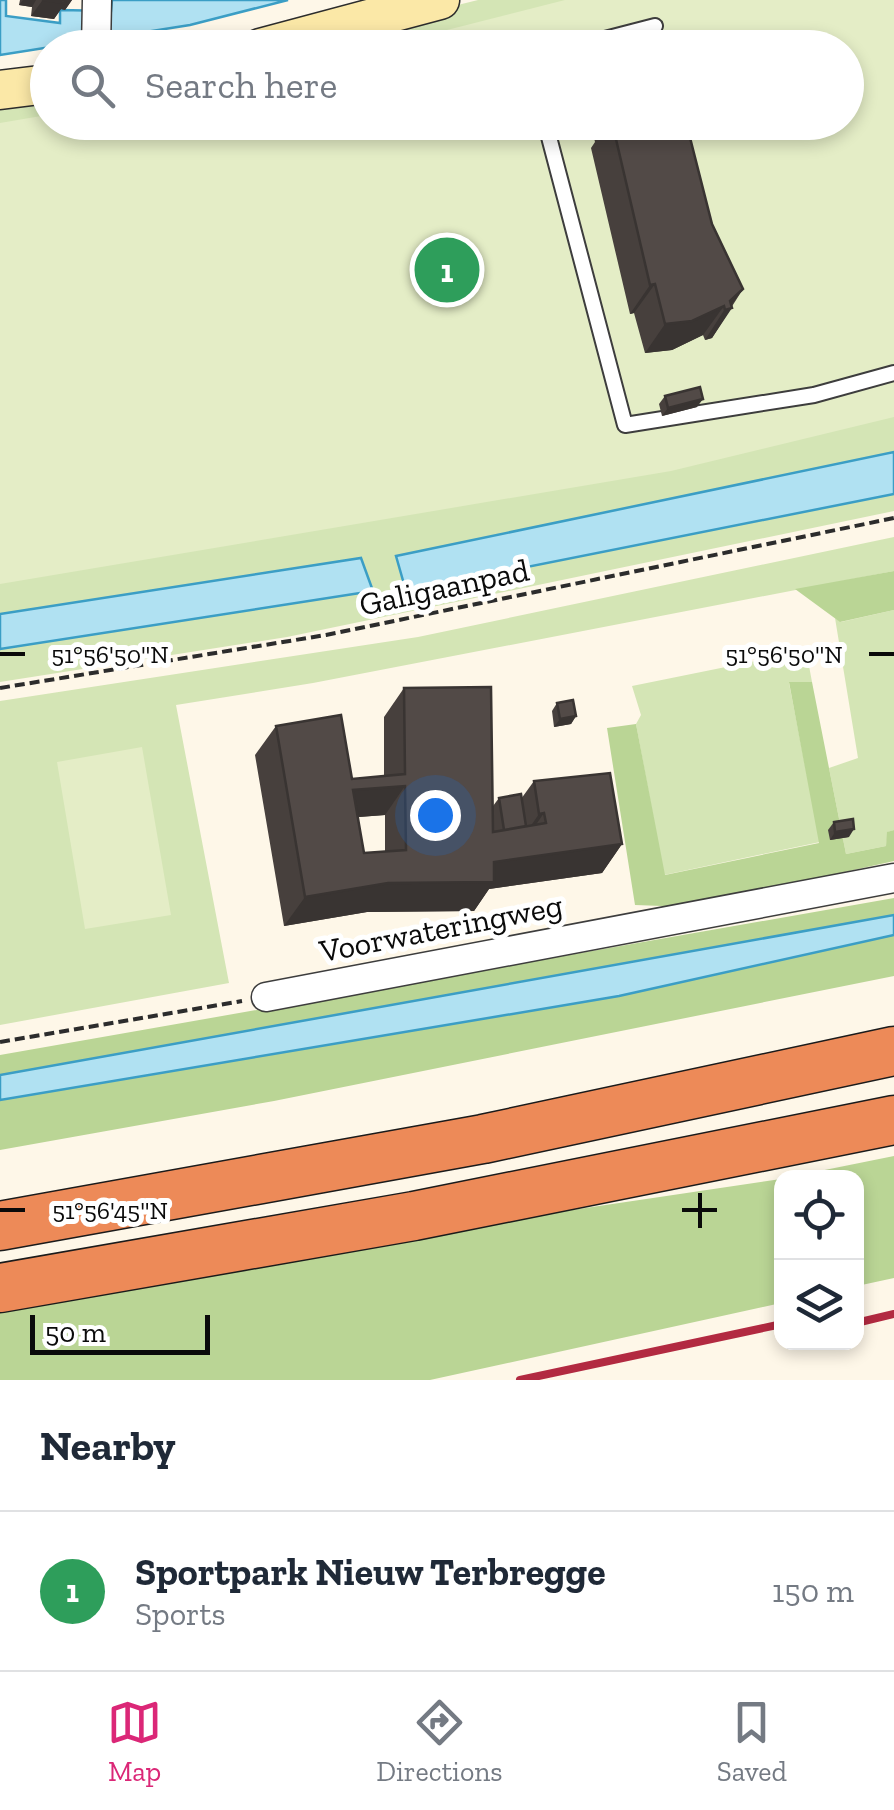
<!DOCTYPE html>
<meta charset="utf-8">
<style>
body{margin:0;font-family:"Zilla Slab",serif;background:#f2f2f3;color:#1f2937}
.controls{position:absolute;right:30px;bottom:30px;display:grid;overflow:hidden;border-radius:20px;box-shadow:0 5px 15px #0003}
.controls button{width:90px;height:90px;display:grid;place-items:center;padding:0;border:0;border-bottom:2px solid #e0e1e3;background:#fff;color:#1f2937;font:50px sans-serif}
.scale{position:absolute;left:30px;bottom:25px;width:180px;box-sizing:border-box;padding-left:10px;border:5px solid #0a0a0a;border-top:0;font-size:28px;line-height:35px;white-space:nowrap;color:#0a0a0a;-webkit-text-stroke:8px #fff;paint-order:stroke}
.you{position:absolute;left:435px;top:815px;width:35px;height:35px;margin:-25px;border:8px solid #fff;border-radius:50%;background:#1a73e8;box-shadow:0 0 0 15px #1a73e833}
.badge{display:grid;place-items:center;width:65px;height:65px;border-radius:50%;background:#db2777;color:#fff;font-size:32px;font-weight:700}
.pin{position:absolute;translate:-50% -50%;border:5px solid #fff;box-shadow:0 2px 10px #0006}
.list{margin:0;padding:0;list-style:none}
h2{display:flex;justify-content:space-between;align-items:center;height:130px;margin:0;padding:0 40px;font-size:42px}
h2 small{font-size:32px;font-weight:400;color:#747a83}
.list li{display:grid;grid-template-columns:65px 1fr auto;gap:30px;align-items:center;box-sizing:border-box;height:160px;padding:0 40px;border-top:2px solid #e0e1e3}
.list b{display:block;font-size:38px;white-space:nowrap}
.list p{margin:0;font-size:32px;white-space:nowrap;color:#747a83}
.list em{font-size:32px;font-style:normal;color:#747a83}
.icon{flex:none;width:55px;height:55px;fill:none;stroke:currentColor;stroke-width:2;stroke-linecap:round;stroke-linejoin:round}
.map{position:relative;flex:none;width:894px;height:1380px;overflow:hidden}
.search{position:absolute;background:#fff;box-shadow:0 5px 15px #0003;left:30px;right:30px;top:30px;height:110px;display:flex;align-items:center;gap:25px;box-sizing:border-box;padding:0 35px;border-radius:55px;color:#747a83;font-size:38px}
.sheet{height:290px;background:#fff}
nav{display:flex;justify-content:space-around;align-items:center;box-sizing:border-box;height:140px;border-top:2px solid #e0e1e3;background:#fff;font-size:28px;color:#747a83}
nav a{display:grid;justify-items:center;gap:5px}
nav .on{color:#db2777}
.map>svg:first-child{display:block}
</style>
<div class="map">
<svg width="894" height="1380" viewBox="0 0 894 1380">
<rect width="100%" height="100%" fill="#fef7e8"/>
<path fill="#d4e5b5" d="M478 0H591L422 47 284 48Z
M47 86 48 122 894 385V452L397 556 406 591 894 494V511L287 637 0 682V649L373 590 360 558 0 614V93Z
M894 537V571L313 683 176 705 229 983 0 1025V701L418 637Z
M894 610V830L888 832 886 846 846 854 829 768 858 758 835 618 841 622Z
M799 652 807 655 812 682 789 683 820 842 664 875 636 724 641 715 632 686Z"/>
<path fill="#bad595" d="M894 571V610L840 622 795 589Z
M789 682H812L846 854 886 846 887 832 894 830V861L689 907 635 905 607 728 636 724 665 875 819 843Z
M894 898V915L0 1075V1055Z
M894 935V976L274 1101 0 1150V1100L619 996Z
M894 1156V1278L857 1286 856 1178 790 1177Z
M781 1179V1303L430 1380H0V1309L492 1222Z"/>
<path fill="#e4edc6" d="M565 0H894V417L671 471 0 584V123L47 115 48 122H846V48L380 47Z
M142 747 171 915 85 929 57 762Z"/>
<path fill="#b0e1f2" stroke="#3b9ec5" stroke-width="2.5" d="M0 0H6V16L60 23V10L111 11 112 0H288L190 25 0 55Z
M894 452V494L406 591 396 556Z
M361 558 373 591 0 649V614Z
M894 915V935L619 996 0 1100V1075Z"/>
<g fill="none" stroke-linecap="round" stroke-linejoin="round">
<g stroke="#3d3d3d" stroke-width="18">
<path id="lane" d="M570 48 655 26
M545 122 625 425 814 395 894 373"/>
</g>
<g stroke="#3d3d3d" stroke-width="31">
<path id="street" d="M96 48 97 0
M266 997 894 878"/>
</g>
<g stroke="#2c2c2c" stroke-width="41">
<path id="secondary" d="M260 48 440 0
M0 90 48 84"/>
</g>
<g stroke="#1b1b1b" stroke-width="51">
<path id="highway" d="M0 1226 483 1139 894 1051
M0 1288 414 1216 894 1120"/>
</g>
<path stroke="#2c2c2c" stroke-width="4" stroke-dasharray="10 5" stroke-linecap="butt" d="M0 688 326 635 894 518
M0 1042 242 1001"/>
<use href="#lane" stroke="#fff" stroke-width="14"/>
<use href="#street" stroke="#fff" stroke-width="28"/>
<use href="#secondary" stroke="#fbe8a7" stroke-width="38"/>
<use href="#highway" stroke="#ed8a58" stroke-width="48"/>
<path stroke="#b22a41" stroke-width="8" d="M856 1323 894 1314
M520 1380 782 1324"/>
</g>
<path fill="#47403d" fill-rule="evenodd" d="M20 0H72L65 10 61 9 54 19 31 16 32 7 19 5Z
M601 122H686L712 224 743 289 712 338 705 340 703 335 672 350 645 353 634 313 630 314 591 148 595 142 593 134Z
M665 396 697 407 662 416 659 404Z
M404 688 493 806 499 798 521 799 534 781 622 844 602 873 489 889 474 911 367 912 284 926 255 755 276 726 352 779 384 776V717ZM385 815V851L364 853 358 817Z
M557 703 576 716 571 724 554 727 552 711Z
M834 822 849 837 830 840 828 830Z"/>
<path fill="#393432" d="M23 0H36L32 7 19 5Z
M72 0 65 10 61 9 54 19 31 16 42 1Z
M655 284 634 313 630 314 650 285Z
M743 289 728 310 732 308 712 338 705 340 730 301Z
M724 306 703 335 672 350 645 353 665 324Z
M703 399 697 407 662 416 668 408Z
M576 716 571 724 554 727 560 719Z
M405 786 385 815 333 819 353 790Z
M544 813 524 842 519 843 539 814Z
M854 829 849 837 830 840 835 832Z
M622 844 602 873 489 889 474 911 367 912 284 926 305 897 494 862Z"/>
<path fill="#524a47" stroke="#393432" stroke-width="2.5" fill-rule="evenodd" d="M42 0H65V3Z
M612 122H686L712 224 743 289 730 301 732 308 725 310 724 306 692 321 665 324 655 284 650 285Z
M700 387 703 399 668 408 665 396Z
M491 687 493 832 546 823 544 813 539 814 534 781 610 773 622 844 494 862V882L388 883 305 897 276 726 341 715 352 779 405 774 404 688ZM405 786 406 850 364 853 353 790Z
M573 700 576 716 560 719 557 703Z
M521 794 526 826 504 830 499 798Z
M853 819 854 829 835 832 834 822Z"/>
<path fill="none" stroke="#0a0a0a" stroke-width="4" d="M0 654H25M869 654H894M700 1193V1228M0 1210H25M682 1210H717"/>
<g text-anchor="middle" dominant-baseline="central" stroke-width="10" stroke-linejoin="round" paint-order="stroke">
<g font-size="32" fill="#0a0a0a" stroke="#fff">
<text transform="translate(444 587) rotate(-12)">Galigaanpad</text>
<text transform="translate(441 928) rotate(-11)">Voorwateringweg</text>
</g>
</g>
<g font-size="25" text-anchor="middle" fill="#0a0a0a" stroke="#fff" stroke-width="10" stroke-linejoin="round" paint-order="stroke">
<text x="110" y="663">51°56'50"N</text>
<text x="784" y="663">51°56'50"N</text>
<text x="110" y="1219">51°56'45"N</text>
</g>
</svg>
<div class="controls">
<button><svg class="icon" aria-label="locate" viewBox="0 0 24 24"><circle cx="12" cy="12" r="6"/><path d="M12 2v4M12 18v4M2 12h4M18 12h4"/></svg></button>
<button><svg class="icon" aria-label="layers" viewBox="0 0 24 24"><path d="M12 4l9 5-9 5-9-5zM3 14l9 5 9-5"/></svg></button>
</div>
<div class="scale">50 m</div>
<div class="you"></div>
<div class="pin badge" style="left:447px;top:270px;background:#2e9e5b">1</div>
<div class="search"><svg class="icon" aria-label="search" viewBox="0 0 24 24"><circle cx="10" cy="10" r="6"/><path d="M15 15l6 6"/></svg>Search here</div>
</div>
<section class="sheet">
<h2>Nearby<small></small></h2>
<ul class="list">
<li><span class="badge" style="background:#2e9e5b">1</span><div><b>Sportpark Nieuw Terbregge</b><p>Sports</p></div><em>150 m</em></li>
</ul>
</section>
<nav>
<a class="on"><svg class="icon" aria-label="map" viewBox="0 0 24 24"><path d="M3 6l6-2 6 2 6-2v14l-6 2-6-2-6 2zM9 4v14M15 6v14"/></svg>Map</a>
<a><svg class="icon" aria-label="directions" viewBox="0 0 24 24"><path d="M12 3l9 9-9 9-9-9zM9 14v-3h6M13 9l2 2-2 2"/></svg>Directions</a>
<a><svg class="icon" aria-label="saved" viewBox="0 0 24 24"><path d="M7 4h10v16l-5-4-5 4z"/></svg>Saved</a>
</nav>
